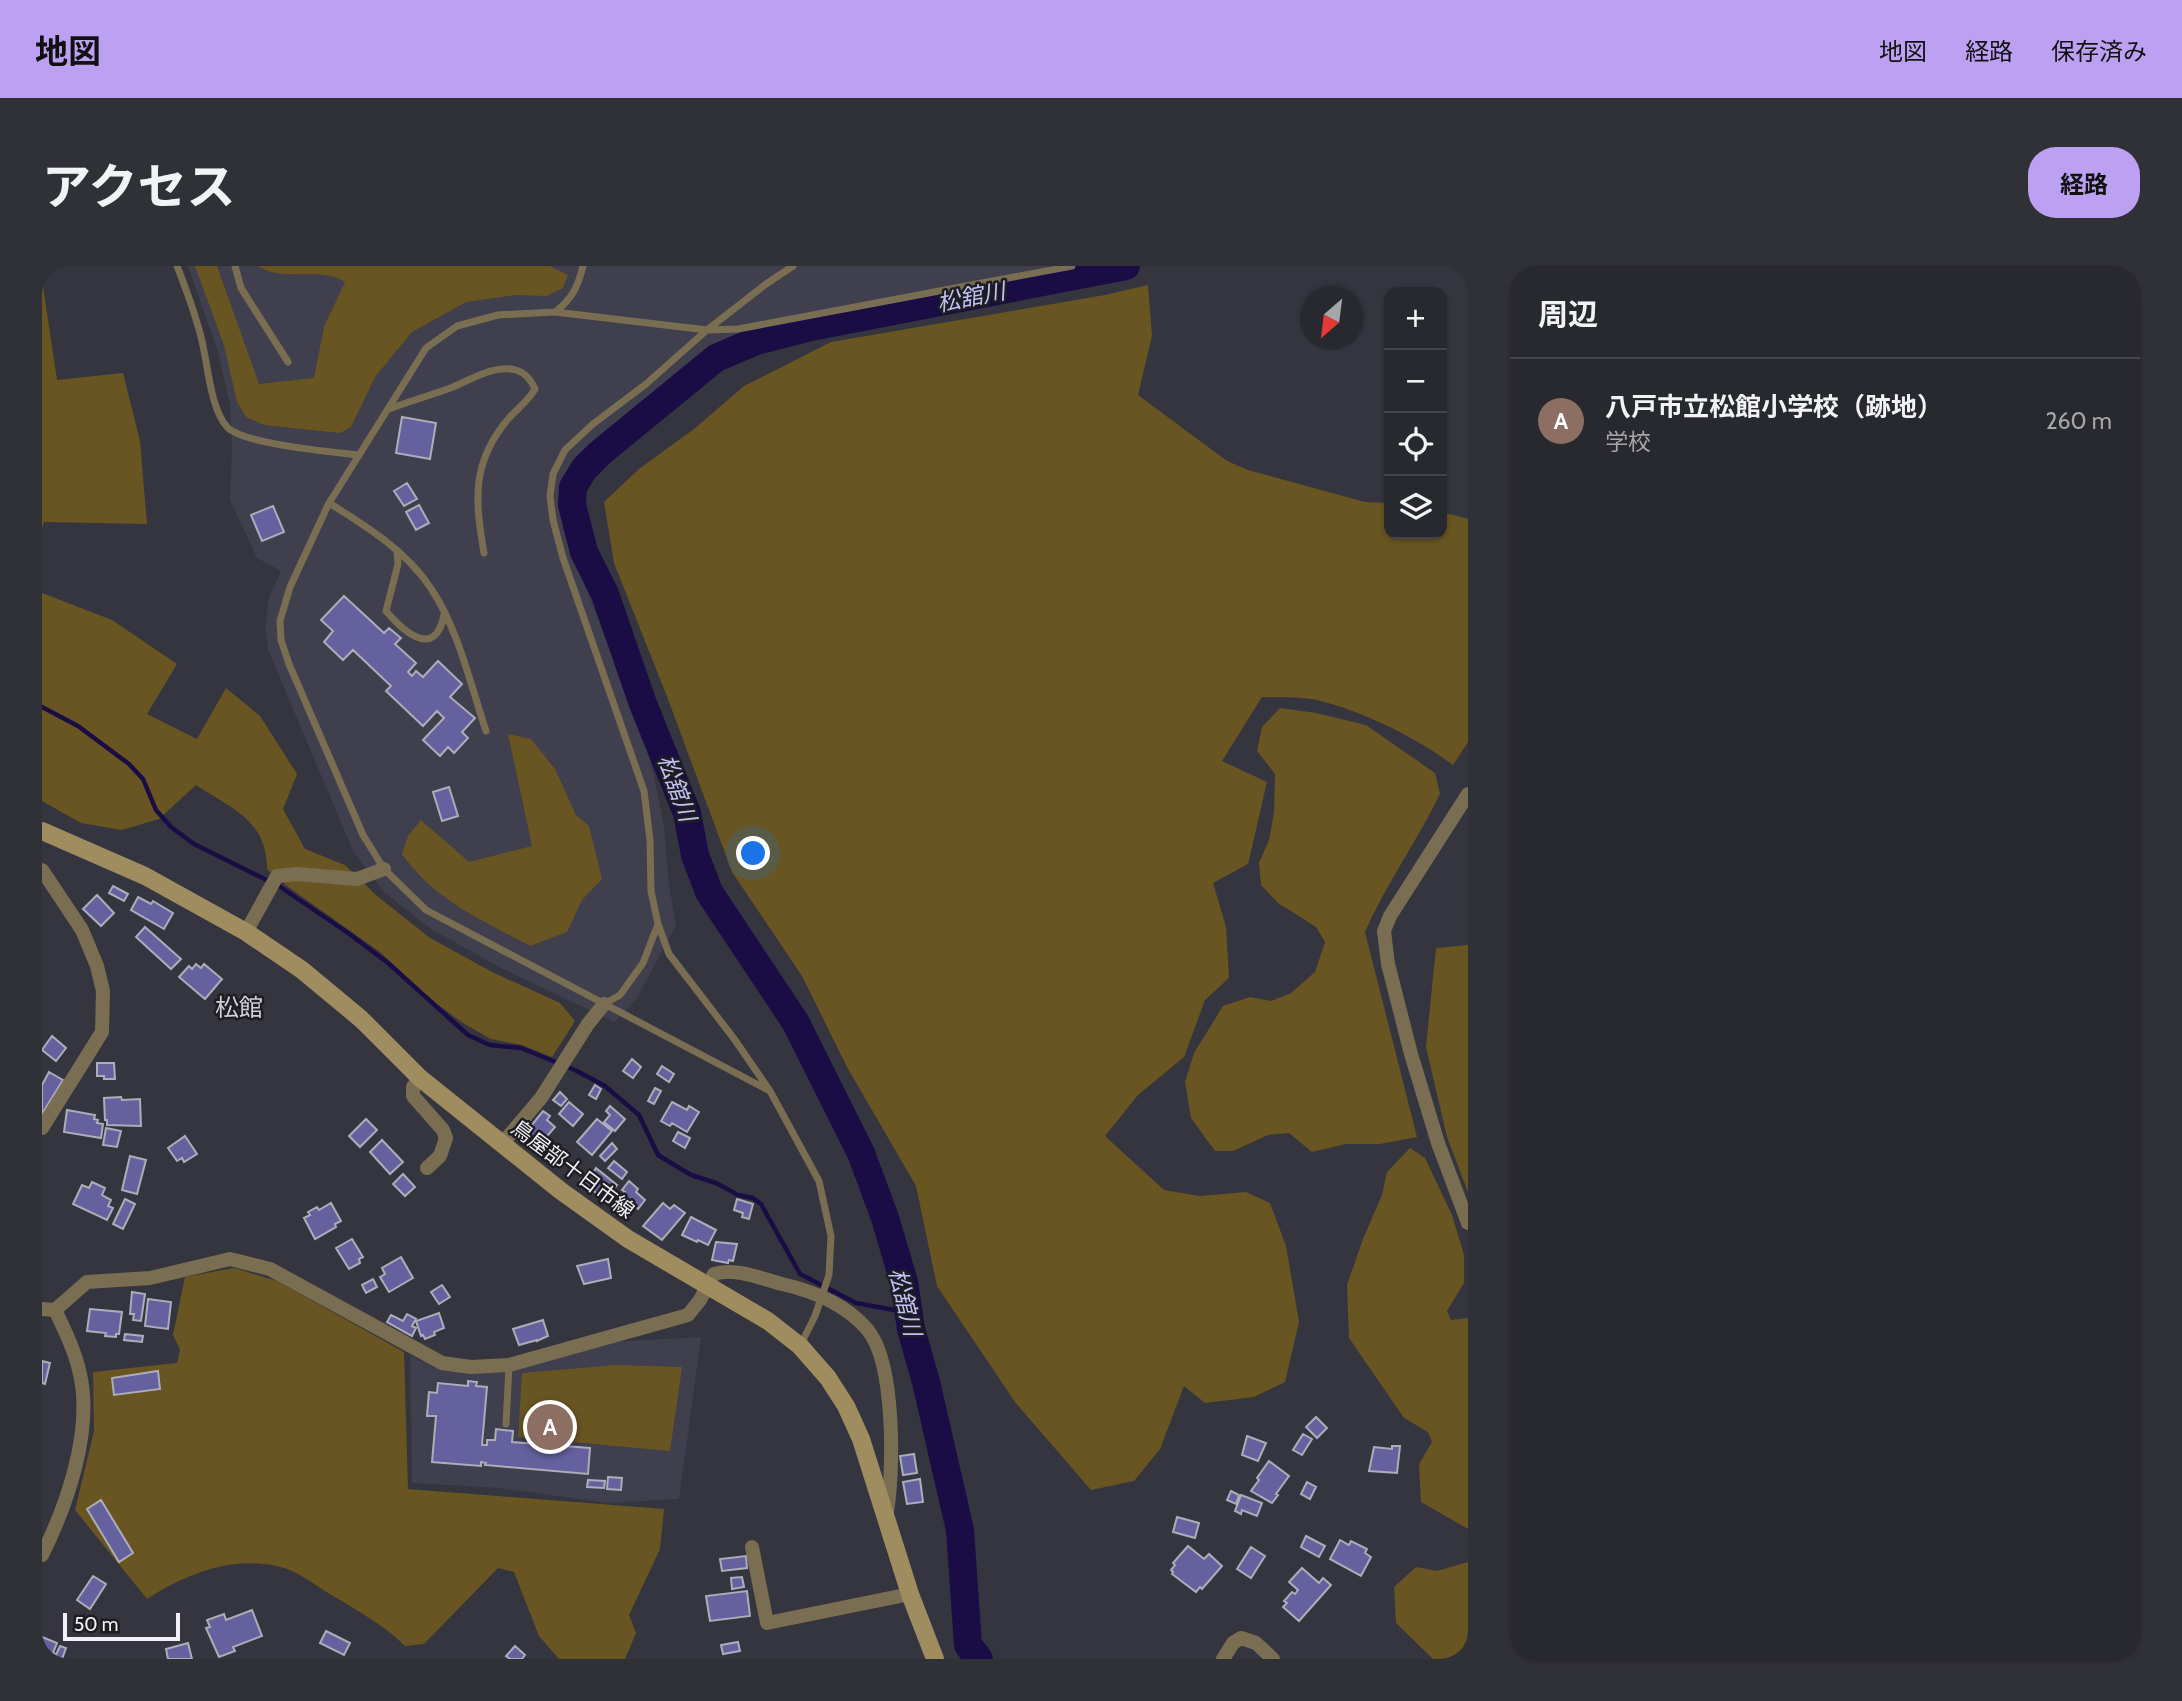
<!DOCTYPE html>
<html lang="ja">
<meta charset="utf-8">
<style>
body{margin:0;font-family:Cabin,"Noto Sans JP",sans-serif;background:#303037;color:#f1f3f6}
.controls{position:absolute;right:21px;top:21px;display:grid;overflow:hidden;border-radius:14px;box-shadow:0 2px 5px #0004}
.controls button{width:63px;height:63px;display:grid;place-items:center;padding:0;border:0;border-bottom:2px solid #44444b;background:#28282f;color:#f1f3f6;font:35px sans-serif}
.compass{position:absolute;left:1258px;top:21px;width:63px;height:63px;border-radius:50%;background:#28282f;box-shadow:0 2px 5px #0004;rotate:208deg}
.scale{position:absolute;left:21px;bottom:18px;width:117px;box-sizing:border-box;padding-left:7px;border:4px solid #f0f0f6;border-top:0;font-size:19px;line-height:24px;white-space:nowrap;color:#f0f0f6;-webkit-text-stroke:5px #1d1d22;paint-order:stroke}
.you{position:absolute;left:712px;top:588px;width:24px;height:24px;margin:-18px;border:5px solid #fff;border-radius:50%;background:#1a73e8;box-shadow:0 0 0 10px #1a73e833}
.badge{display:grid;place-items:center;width:46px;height:46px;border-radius:50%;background:#bca0f2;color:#fff;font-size:23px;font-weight:700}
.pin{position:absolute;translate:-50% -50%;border:4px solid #fff;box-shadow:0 2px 7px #0006}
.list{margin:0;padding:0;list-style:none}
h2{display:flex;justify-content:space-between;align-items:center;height:91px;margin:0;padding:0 28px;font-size:30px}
h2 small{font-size:23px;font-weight:400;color:#a5a6aa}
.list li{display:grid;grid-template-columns:46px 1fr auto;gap:21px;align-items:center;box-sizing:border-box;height:126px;padding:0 28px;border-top:2px solid #44444b}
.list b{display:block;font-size:26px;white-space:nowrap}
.list p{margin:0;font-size:23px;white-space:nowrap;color:#a5a6aa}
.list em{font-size:23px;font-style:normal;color:#a5a6aa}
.icon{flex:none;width:38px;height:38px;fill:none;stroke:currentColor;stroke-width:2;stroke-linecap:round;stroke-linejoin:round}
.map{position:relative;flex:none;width:1426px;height:1393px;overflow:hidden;border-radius:28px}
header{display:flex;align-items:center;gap:42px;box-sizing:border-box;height:98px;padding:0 35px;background:#bca0f2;color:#111}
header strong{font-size:33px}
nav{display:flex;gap:38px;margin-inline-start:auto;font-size:24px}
.intro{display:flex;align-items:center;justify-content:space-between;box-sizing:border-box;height:168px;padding:0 42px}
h1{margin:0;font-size:49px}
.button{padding:18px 32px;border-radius:28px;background:#bca0f2;color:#111;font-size:24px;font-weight:700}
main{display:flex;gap:42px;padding:0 42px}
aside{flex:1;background:#28282f;border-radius:28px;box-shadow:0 2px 5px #0004}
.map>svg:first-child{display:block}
</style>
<header>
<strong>地図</strong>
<nav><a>地図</a><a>経路</a><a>保存済み</a></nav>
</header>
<div class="intro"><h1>アクセス</h1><a class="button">経路</a></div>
<main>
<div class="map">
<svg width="1426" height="1393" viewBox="0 0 1426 1393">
<rect width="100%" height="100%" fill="#35353f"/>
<path fill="#3f3f4d" d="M146 0H1056L1006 7 707 69 673 82 533 191 522 217 519 240 521 263 599 464 611 505 622 560 627 619 634 659 594 734 572 756 455 700 389 663 342 626 312 587 226 384 223 362 227 331 239 305 215 292 188 234 190 183 188 138 176 86Z
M659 1071 637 1233 566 1237 457 1222 370 1217 368 1089 391 1101 414 1105 565 1076Z"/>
<path fill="#695522" d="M153 0H175L217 118 272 112 282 61 303 16C279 0 241 17 216 0H508L526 9 521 22 505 30 474 29 424 36 370 66 333 111 309 161 298 167 222 159 204 151 195 136 182 79Z
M0 14 15 114 81 107 98 175 105 258 2 256 0 262Z
M1106 19 1110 70 1096 129 1185 195 1206 204 1323 236 1347 237V268H1400V246L1426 253V476L1411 499C1375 472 1322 446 1279 435 1261 430 1239 432 1220 431L1180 495 1225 516 1206 598 1171 617 1184 661 1187 712 1163 734 1142 791 1096 829 1063 870 1122 924 1157 930 1204 926 1228 937 1244 980 1257 1056 1243 1116 1212 1131 1163 1137 1142 1120 1118 1183 1092 1215 1049 1224 973 1136 895 1020 874 920 805 801 760 710 690 606 626 433 572 297 562 236 597 203 652 163 702 120 789 76 1063 29Z
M0 327 70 354 135 398 105 448 155 473 184 422 218 450 255 508 241 543 263 583 303 599 335 630 388 672 452 707 518 737 533 755 510 791 480 779 449 773 421 757 388 733 338 686 245 620 225 603C225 554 190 543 154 519L117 553 80 564 39 557 0 535Z
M1238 442 1274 447 1324 459 1393 507 1398 528C1375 575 1344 618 1323 666L1375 871 1338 878H1304L1270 886 1247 867 1226 869 1191 885H1173L1149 852 1143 816 1152 787 1181 740 1208 731 1229 735 1249 727 1273 706 1283 676 1274 661 1236 637 1219 619 1217 597 1227 574 1232 546 1233 508 1215 485 1220 461Z
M466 468 489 473 513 503 534 549 547 560 560 613 540 634 525 666 488 680C440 654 392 634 360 588L366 570 379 554 427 596 490 580Z
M1426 679V926L1405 871 1384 781 1394 682Z
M1368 882 1383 892 1410 949 1422 989V1017L1405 1045 1409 1054 1426 1052V1263L1379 1236 1377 1198 1390 1176 1386 1166 1362 1152 1307 1072 1305 1019 1321 973 1340 929 1345 906Z
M192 1002 235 1015 362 1086 366 1223 622 1243 618 1283 587 1349 594 1367 583 1393H517L497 1370 472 1306 456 1302 382 1378 363 1380C342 1359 319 1347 293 1331 277 1322 259 1307 242 1302 194 1288 145 1307 105 1333L33 1244 52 1165 51 1106 135 1097 138 1084 131 1069 143 1011Z
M574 1099 640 1101 628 1185 476 1171 480 1107Z
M1426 1296V1393H1391L1354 1357 1352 1321 1374 1301 1395 1305Z"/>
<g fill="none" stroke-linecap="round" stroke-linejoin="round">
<path stroke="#1a0d45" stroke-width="4.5" d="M0 441 36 460 87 498 101 513 114 544 129 561 152 578 237 620 306 667 346 697 426 769 448 779 479 782 533 804 563 820 597 849 616 889 649 909 674 917 696 929 711 932 719 938 758 1008 814 1037 852 1044 866 1039"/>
<path stroke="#1a0d45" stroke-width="28" d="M937 1393 926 1379 918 1264 884 1116 869 1063 862 1016 843 952 819 887 754 757 667 626 653 589 645 547 601 438 563 328 542 286 530 239 531 221 542 203 558 187 674 92 714 75 769 61 1084 0"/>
</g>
<path fill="#65619f" stroke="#adadb9" stroke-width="2" d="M360 151 394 157 388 193 354 187Z
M365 217 375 233 362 240 352 225Z
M377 239 387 257 374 264 364 246Z
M231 240 242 266 220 275 209 249Z
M302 330 342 367 347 362 359 372 353 378 374 397 366 406 370 410 374 405 381 411 396 395 420 418 408 431 433 452 420 466 426 472 412 487 406 481 398 490 381 474 402 452 395 445 381 460 344 425 349 420 311 384 301 394 282 376 291 365 279 354Z
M407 521 416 550 400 555 391 526Z
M71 620 86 628 82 635 67 627Z
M55 629 72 647 59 660 41 643Z
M96 631 109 638 111 635 131 647 122 663 89 644Z
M103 661 139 693 129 703 94 671Z
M154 698 159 702 162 698 180 713 163 733 137 711 147 700 150 703Z
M10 770 24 782 14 795 0 784Z
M590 793 599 801 591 812 581 805Z
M55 797H72L73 813H62V810H55Z
M620 800 632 808 627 816 615 808Z
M7 806 21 814 0 848V819Z
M553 819 559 823 554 833 547 829Z
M613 822 619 825 612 838 606 835Z
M518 826 525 833 519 840 511 834Z
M79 831 80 834 98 833 99 860 65 859V854H63L62 832Z
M527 836 541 848 531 860 517 848Z
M630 836 645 844 647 840 657 846 645 866 630 857 628 860 619 855Z
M568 840 583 853 573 865 562 856 568 849 564 845Z
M25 844 53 849 52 853 56 854 55 857 61 858 59 872 22 866Z
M501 845 508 850 505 854 513 861 498 878 484 866Z
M324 853 335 864 318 881 307 870Z
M555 853 570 865 550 889 535 876Z
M64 862 79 865 75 881 61 879Z
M636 866 648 872 643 882 631 875Z
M143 870 155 888 142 896 140 892 135 895 126 882Z
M340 874 361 896 348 908 328 886Z
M570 877 575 883 563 895 558 890Z
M88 890 104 894 95 928 80 924Z
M572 895 585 906 580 913 566 902Z
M554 902 575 919 563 934 538 914 546 904 550 908Z
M361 908 373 921 363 930 351 918Z
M587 915 596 923 594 926 603 934 596 943 593 940 584 950 569 938 572 934 575 936 583 926 580 924Z
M50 916 63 922 60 929 69 934 66 940 71 942 65 954 31 938 40 919 47 922Z
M83 933 93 938 81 963 71 958Z
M695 933 711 938 707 953 700 951 701 947 692 944Z
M289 937 299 955 293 958 294 961 273 973 262 952 268 949 266 946 275 941 277 944Z
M621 937 628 943 632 939 643 947 620 974 601 960Z
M649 951 674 964 666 979 656 974 655 976 640 969Z
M310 973 321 991 317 993 318 997 307 1003 294 982Z
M674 976 695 978 691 995 687 994 686 997 670 994Z
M359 991 371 1012 347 1026 338 1011 343 1008 340 1002Z
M566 993 569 1012 542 1018 535 1000Z
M331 1013 335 1021 324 1027 320 1019Z
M400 1019 408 1031 397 1038 389 1026Z
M90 1026 103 1028 99 1055 91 1054 92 1048H88Z
M106 1033 129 1036 126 1063 103 1060Z
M48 1043 80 1046 77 1068H74V1071L63 1070 64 1067 45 1065Z
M397 1047 402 1062 392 1066 393 1069 383 1073 381 1069 379 1070 374 1055Z
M365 1048 374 1053 370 1060 374 1062 370 1070 345 1056 349 1049 361 1055Z
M501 1054 506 1070 495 1075V1074L477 1079 471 1063Z
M83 1068 101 1070 100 1076 82 1074Z
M0 1095 8 1097 3 1118 0 1117Z
M116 1105 118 1123 72 1129 70 1112Z
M426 1115 435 1116 434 1120 445 1121 440 1179H445V1174H453L454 1163 471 1165 470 1176 548 1182 546 1208 443 1199 444 1197 439 1196V1200L390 1196 394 1150H385L387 1126 395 1127 396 1117 426 1120Z
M1274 1151 1285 1162 1275 1172 1264 1161Z
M1261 1168 1270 1173 1260 1189 1251 1184Z
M1205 1170 1224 1177 1216 1195 1200 1189Z
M1350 1180H1358L1355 1207 1327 1205 1332 1181 1350 1183Z
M872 1188 875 1207 861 1209 858 1190Z
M1227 1195 1247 1210 1234 1228 1236 1229 1230 1237 1209 1225 1217 1214 1215 1212Z
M566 1211 580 1212 579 1224 565 1223Z
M878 1213 881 1236 865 1238 861 1216Z
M546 1214 563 1215 562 1222 545 1221Z
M1265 1216 1274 1221 1268 1233 1259 1228Z
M1189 1225 1197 1229 1194 1238 1185 1234Z
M1199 1229 1220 1237 1215 1250 1200 1244 1199 1248 1193 1245Z
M59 1234 91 1287 77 1296 45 1243Z
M1135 1251 1157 1257 1153 1272 1131 1266Z
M1264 1270 1283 1280 1277 1291 1259 1281Z
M1298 1274 1307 1279 1309 1275 1325 1283 1323 1287 1329 1291 1319 1310 1288 1293Z
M1146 1280 1162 1293 1167 1288 1180 1300 1160 1323 1158 1321 1154 1326 1130 1308 1131 1306 1129 1304 1133 1299 1131 1297Z
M1209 1281 1223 1290 1209 1312 1195 1303Z
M704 1290 705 1302 680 1305 678 1293Z
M1260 1302 1277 1317 1281 1312 1289 1319 1257 1355 1241 1341 1245 1337 1242 1335 1250 1326 1253 1328 1256 1324 1247 1316Z
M51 1310 64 1318 48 1343 35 1334Z
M700 1311 702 1321 690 1323 689 1312Z
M705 1325 708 1350 668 1355 664 1330Z
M210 1344 220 1370 191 1381 193 1385 177 1391 164 1362 168 1361 165 1354 182 1348 184 1354Z
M284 1365 308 1377 302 1389 278 1377Z
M0 1371 15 1377 11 1387 14 1388 12 1393H0Z
M696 1376 698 1385 681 1388 679 1379Z
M146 1377 150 1393H126L124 1383Z
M18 1380 24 1382 20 1393 13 1391Z
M473 1380 483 1389 480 1393H468L464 1390Z"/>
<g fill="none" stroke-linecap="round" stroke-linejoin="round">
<path stroke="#7a6e52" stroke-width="7" d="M135 0C144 23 153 47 159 71 166 97 168 144 186 162 203 178 291 186 316 189
M193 0 199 22 246 96
M513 46C530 33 536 21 541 0
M347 143C368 135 390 129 411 121 430 113 453 98 474 104 484 107 489 114 493 123 486 135 476 142 467 152 429 196 433 234 442 287
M287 237C324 260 366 286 390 324 416 363 429 420 444 465
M355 286 356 298 344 345C362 366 393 394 402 349
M616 658 627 688 693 774 728 825 777 915 789 970 787 1009 773 1050 758 1080
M562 738 578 729 601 697 616 658 609 625 608 574 602 525 521 292 511 254 508 230 511 208 523 184 551 158 604 118 665 64 724 18 751 0
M728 825 384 644 342 603 321 569 247 398 239 374 238 355 248 321 287 237 384 82 415 60 456 49 513 46 665 64 696 63 1030 0
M464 1158 467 1100"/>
<path stroke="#7a6e52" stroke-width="14" d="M1426 528 1348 650 1342 665 1346 698 1369 788 1396 877 1426 957
M0 604 40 664 55 700 61 725 60 766 0 862
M204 666 235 610 255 608 315 613 342 603
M378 812 371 821V830L401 864 404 872 398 890 385 902
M460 878 499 832 546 758 562 738
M0 1043 13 1044 45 1016 108 1012 188 993 228 1003 400 1097 429 1101 467 1099 646 1049 658 1034 672 1008C692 1001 720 1013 740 1018 771 1025 804 1039 825 1063 854 1097 852 1209 844 1252
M710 1281 725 1357 868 1328
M0 1289C25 1239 51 1165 38 1108 33 1085 23 1065 13 1044
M1181 1393 1191 1377 1199 1372 1214 1377 1231 1393"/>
<path stroke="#9f8c5f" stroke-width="18" d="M0 565 103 610 204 666 260 704 319 753 378 812 519 925 586 973 726 1055 758 1080 786 1112 804 1140 819 1173 868 1328 893 1393"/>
</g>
<g text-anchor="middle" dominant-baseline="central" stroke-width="5" stroke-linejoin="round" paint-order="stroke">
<g font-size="21" fill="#f0f0f6" stroke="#1d1d22">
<text transform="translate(531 903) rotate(37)">鳥屋部十日市線</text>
</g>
<g font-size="23" font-style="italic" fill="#c2c1f7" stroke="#1d1d22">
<text transform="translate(929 31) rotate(-11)">松舘川</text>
<text transform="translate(635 522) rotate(70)">松舘川</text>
<text transform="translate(863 1036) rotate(76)">松舘川</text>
</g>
<g font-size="24" fill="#cfcfdb" stroke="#1d1d22">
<text x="197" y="741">松館</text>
</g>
</g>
</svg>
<div class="controls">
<button>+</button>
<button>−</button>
<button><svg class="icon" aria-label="locate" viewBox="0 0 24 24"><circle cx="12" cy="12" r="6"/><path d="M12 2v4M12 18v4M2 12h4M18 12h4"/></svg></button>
<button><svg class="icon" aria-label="layers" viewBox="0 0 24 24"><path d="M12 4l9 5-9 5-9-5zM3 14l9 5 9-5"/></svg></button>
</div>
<svg class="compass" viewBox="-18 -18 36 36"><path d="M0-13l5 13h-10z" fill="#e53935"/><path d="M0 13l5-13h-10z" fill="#a5a6aa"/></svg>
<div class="scale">50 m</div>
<div class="you"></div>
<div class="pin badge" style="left:508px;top:1161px;background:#8d6e63">A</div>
</div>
<aside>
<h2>周辺<small></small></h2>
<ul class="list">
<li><span class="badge" style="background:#8d6e63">A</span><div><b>八戸市立松館小学校（跡地）</b><p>学校</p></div><em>260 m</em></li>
</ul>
</aside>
</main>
